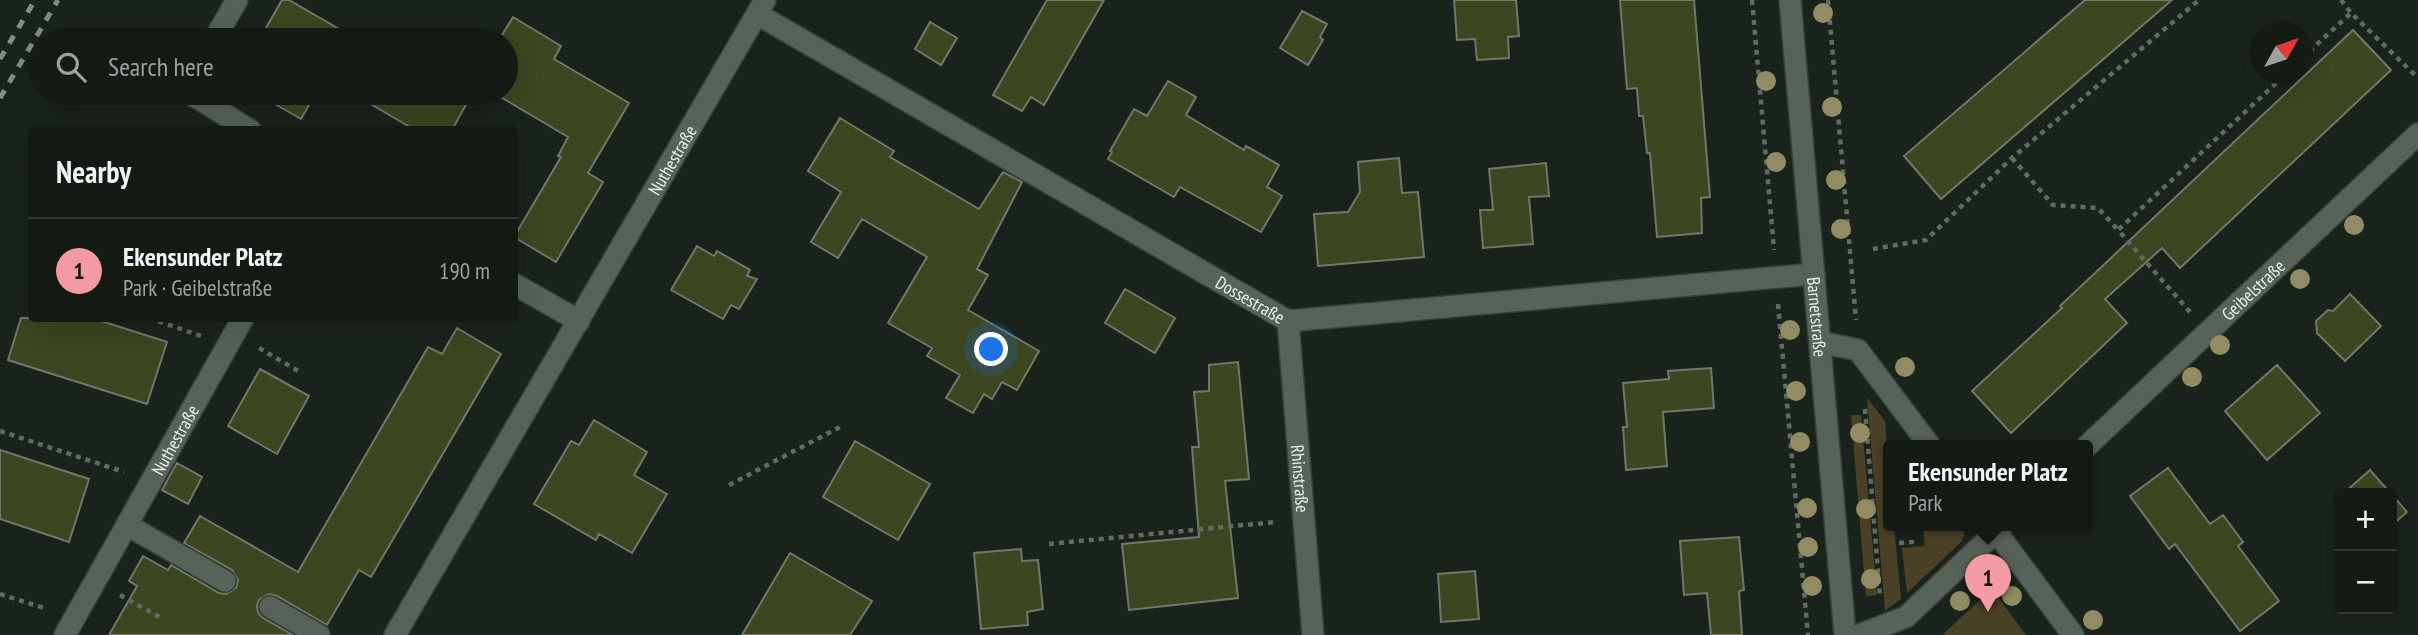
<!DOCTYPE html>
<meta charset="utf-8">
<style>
body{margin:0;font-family:"PT Sans Narrow",sans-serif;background:#212822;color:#f1f3f6}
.controls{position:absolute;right:21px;bottom:21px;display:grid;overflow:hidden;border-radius:7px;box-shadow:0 7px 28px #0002}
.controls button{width:63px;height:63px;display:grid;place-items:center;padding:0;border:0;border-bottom:2px solid #333934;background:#141b15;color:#f1f3f6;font:35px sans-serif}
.compass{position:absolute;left:2250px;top:21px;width:63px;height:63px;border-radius:50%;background:#141b15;box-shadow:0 7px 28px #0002;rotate:50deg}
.you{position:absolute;left:992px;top:350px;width:24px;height:24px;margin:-18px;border:5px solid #fff;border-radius:50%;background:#1a73e8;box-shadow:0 0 0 10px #1a73e833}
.badge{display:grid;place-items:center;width:46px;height:46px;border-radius:50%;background:#f49aa2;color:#111;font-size:23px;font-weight:700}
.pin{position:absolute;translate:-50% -58px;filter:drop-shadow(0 2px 4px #0008)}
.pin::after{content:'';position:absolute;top:37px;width:24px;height:21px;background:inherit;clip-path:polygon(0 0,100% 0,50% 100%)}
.popup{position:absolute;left:1883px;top:440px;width:210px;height:91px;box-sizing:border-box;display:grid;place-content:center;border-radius:7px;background:#141b15;filter:drop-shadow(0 2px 5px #0005);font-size:23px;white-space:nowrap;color:#9da1a0}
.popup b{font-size:26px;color:#f1f3f6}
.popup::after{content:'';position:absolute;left:50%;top:100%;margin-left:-14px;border:14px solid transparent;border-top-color:#141b15}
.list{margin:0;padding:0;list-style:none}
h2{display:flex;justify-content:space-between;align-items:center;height:91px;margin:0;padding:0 28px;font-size:30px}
h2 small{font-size:23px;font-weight:400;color:#9da1a0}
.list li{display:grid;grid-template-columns:46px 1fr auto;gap:21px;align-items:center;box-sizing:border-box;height:105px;padding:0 28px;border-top:2px solid #333934}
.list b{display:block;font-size:26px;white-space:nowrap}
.list p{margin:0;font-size:23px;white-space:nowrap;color:#9da1a0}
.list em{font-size:23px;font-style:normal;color:#9da1a0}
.icon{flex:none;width:38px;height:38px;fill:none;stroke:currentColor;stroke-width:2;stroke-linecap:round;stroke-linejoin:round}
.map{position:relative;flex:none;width:2418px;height:635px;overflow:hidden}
.search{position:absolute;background:#141b15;box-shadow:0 7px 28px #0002;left:28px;top:28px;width:490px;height:77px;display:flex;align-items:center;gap:18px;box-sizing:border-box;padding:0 24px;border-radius:38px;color:#9da1a0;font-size:26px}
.panel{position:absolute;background:#141b15;box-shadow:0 7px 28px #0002;left:28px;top:126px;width:490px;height:196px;border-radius:7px}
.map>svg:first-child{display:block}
</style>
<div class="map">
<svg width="2418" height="635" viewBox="0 0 2418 635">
<rect width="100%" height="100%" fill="#1b241c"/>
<path fill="#4a4227" d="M1867 398 1885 421 1888 459V526H1894L1901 599 1885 611Z
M1851 415H1861L1877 595 1866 596Z
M1923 526H1964V536L1961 542 1907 593 1902 548 1925 546Z
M1992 589 2026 635H1942Z"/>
<path fill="#3c4621" stroke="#73776a" stroke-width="2" d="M282 0H289L358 40H259Z
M1047 0H1104L1044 105 1031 97 1022 111 993 95Z
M1454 0H1516L1519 36 1508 37 1509 58 1477 60 1475 39 1457 40Z
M1620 0H1694L1710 197 1701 198 1702 233 1657 237 1650 153H1647L1643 116H1639L1637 88 1627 89Z
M2085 0H2172L1941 199 1904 156Z
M1302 11 1327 24 1320 37 1323 40 1308 65 1280 48Z
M513 17 561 46 554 59 629 103 588 173 603 182 556 262 514 237 561 157 558 156 568 137 494 93H506V40H499Z
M930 22 957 38 941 65 915 49Z
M2353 30 2391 70 2180 268 2162 248 2105 299 2127 323 2011 433 1972 391 2062 308 2060 306Z
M1168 81 1196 97 1186 115 1244 150 1246 146 1279 165 1267 187 1282 196 1261 232 1180 187 1174 197 1108 159 1112 152 1110 151 1134 109 1147 116Z
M256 93H316L301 119Z
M352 93H449L467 103 452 130H415Z
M840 118 894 151 890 157 979 209 1003 172 1022 182 977 269 988 275 968 310 1039 351 1017 390 1002 382 992 399 984 394 973 413 946 398 960 375 927 356 932 348 888 323 927 257 862 219 838 258 811 242 841 192 808 171Z
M1399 158 1402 193 1418 192 1424 257 1318 266 1314 214 1348 212 1360 192 1358 162Z
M1546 163 1549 196 1529 197 1533 244 1483 248 1480 210H1493L1489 169Z
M697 246 714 256 717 251 750 270 747 276 757 279 739 309 731 305 723 319 671 290Z
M1125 289 1175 318 1155 353 1105 323Z
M2350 294 2381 326 2345 361 2317 333 2316 321 2328 310 2333 311Z
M21 318H92L167 342 147 404 8 360Z
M457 328 501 354 371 577 359 570 327 625 277 596 269 594 259 600 257 606 258 613 263 618 293 635H109L137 586 129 581 143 556 168 570 171 565 219 593 226 594 236 588 238 580 232 570 184 543 200 516 298 572 428 347 442 354Z
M1238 362 1249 479 1225 481 1238 598 1129 610 1122 544 1199 537 1192 447H1199L1194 392 1209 391V365Z
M2277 365 2320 413 2267 460 2225 411Z
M1711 368 1714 408 1663 412 1667 466 1626 470 1623 427H1627L1623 383 1669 379 1668 371Z
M260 369 309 396 277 454 228 426Z
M594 420 647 452 634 475 667 494 632 553 599 534 596 540 534 504 571 441 579 445Z
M855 441 930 484 898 540 823 497Z
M0 450 89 479 69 542 0 519Z
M177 463 202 477 188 504 162 490Z
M2168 468 2210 524 2223 515 2243 542 2238 546 2279 601 2240 631 2175 544 2169 549 2130 496Z
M2370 470 2390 493H2344Z
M2392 495 2407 512 2392 525Z
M1739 537 1744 590 1739 591 1742 635H1711L1707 593 1684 595 1680 541Z
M1021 549 1022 561 1038 560 1043 609 1027 612 1028 625 981 629 974 553Z
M790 553 872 601 850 635H742Z
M1475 571 1479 619 1441 622 1438 574Z"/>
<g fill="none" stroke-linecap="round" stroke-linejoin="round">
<g stroke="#384039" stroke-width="24">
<g id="street">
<path id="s1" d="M757 14 1288 321 1814 274"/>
<path d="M214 40 237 0"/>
<path d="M189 93 250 130"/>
<path d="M514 284 579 321"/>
<path id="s2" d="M1288 321 1313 635"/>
<path d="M1820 342 1858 350 1930 446"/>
<path id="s3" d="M2087 446 2418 134"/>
<path d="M127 525 225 581"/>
<path d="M1992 526 2073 635"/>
<path d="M270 607 319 635"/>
<path id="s4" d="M65 635 243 318"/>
<path id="s5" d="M395 635 765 0"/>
<path d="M1859 635 1906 617 2002 526"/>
</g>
</g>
<g stroke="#384039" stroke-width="24">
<g id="secondary">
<path id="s6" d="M1790 0 1845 635"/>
</g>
</g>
<path stroke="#626a63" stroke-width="4.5" stroke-dasharray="5 5" stroke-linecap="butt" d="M1752 0 1774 250
M1828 0 1856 320
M2341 0 2351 13 2418 78
M103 32 118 40
M2302 58 2351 13
M2012 158 2053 205 2098 208 2118 230
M1873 249 1926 240 2012 158 2199 0
M1778 304 1808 635
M2190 312 2118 230 2286 74
M149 318 201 336
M259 348 300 372
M1865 409 1880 596
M0 431 124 472
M729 485 842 426
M1899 543 1912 542 1911 538
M1049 544 1275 522
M0 594 47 609
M120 595 163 619"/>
<use href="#street" stroke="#576258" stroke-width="21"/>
<use href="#secondary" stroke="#576258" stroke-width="21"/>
<path stroke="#858c86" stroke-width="5" stroke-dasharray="9 9" stroke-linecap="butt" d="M0 59 35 0
M0 98 58 0"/>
</g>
<g fill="#928c64">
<circle cx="1823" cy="13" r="10"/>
<circle cx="1766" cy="81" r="10"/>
<circle cx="1832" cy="107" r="10"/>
<circle cx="1776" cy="162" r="10"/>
<circle cx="1836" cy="180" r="10"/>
<circle cx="2354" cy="225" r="10"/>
<circle cx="1841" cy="229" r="10"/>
<circle cx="2300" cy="279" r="10"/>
<circle cx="1790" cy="330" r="10"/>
<circle cx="2220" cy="345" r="10"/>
<circle cx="1905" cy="367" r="10"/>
<circle cx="2192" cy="377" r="10"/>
<circle cx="1796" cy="391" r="10"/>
<circle cx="1860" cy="433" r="10"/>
<circle cx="1800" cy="442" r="10"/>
<circle cx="1807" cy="508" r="10"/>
<circle cx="1866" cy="509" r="10"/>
<circle cx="1808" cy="547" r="10"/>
<circle cx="1871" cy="579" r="10"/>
<circle cx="1812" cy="586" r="10"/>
<circle cx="2012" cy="596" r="10"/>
<circle cx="1960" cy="601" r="10"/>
<circle cx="2093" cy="620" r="10"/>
</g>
<g text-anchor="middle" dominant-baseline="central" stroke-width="5" stroke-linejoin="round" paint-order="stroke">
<g font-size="18" fill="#e9efea" stroke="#080c09">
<text stroke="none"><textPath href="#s5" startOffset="550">Nuthestraße</textPath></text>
<text stroke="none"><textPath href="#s3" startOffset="228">Geibelstraße</textPath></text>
<text stroke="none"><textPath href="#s1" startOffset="570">Dossestraße</textPath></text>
<text stroke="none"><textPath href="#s6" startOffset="318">Barnetstraße</textPath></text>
<text stroke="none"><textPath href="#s4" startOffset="224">Nuthestraße</textPath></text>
<text stroke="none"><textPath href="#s2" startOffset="158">Rhinstraße</textPath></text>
</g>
</g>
</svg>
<div class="controls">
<button>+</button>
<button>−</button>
</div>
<svg class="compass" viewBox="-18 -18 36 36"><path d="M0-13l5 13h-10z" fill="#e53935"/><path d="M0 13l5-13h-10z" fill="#9da1a0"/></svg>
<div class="you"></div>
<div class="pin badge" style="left:1988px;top:612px">1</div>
<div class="popup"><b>Ekensunder Platz</b>Park</div>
<div class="search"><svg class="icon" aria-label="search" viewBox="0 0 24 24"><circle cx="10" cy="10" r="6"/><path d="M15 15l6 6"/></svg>Search here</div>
<section class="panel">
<h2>Nearby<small></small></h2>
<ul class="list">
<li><span class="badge">1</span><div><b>Ekensunder Platz</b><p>Park · Geibelstraße</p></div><em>190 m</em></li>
</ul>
</section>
</div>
